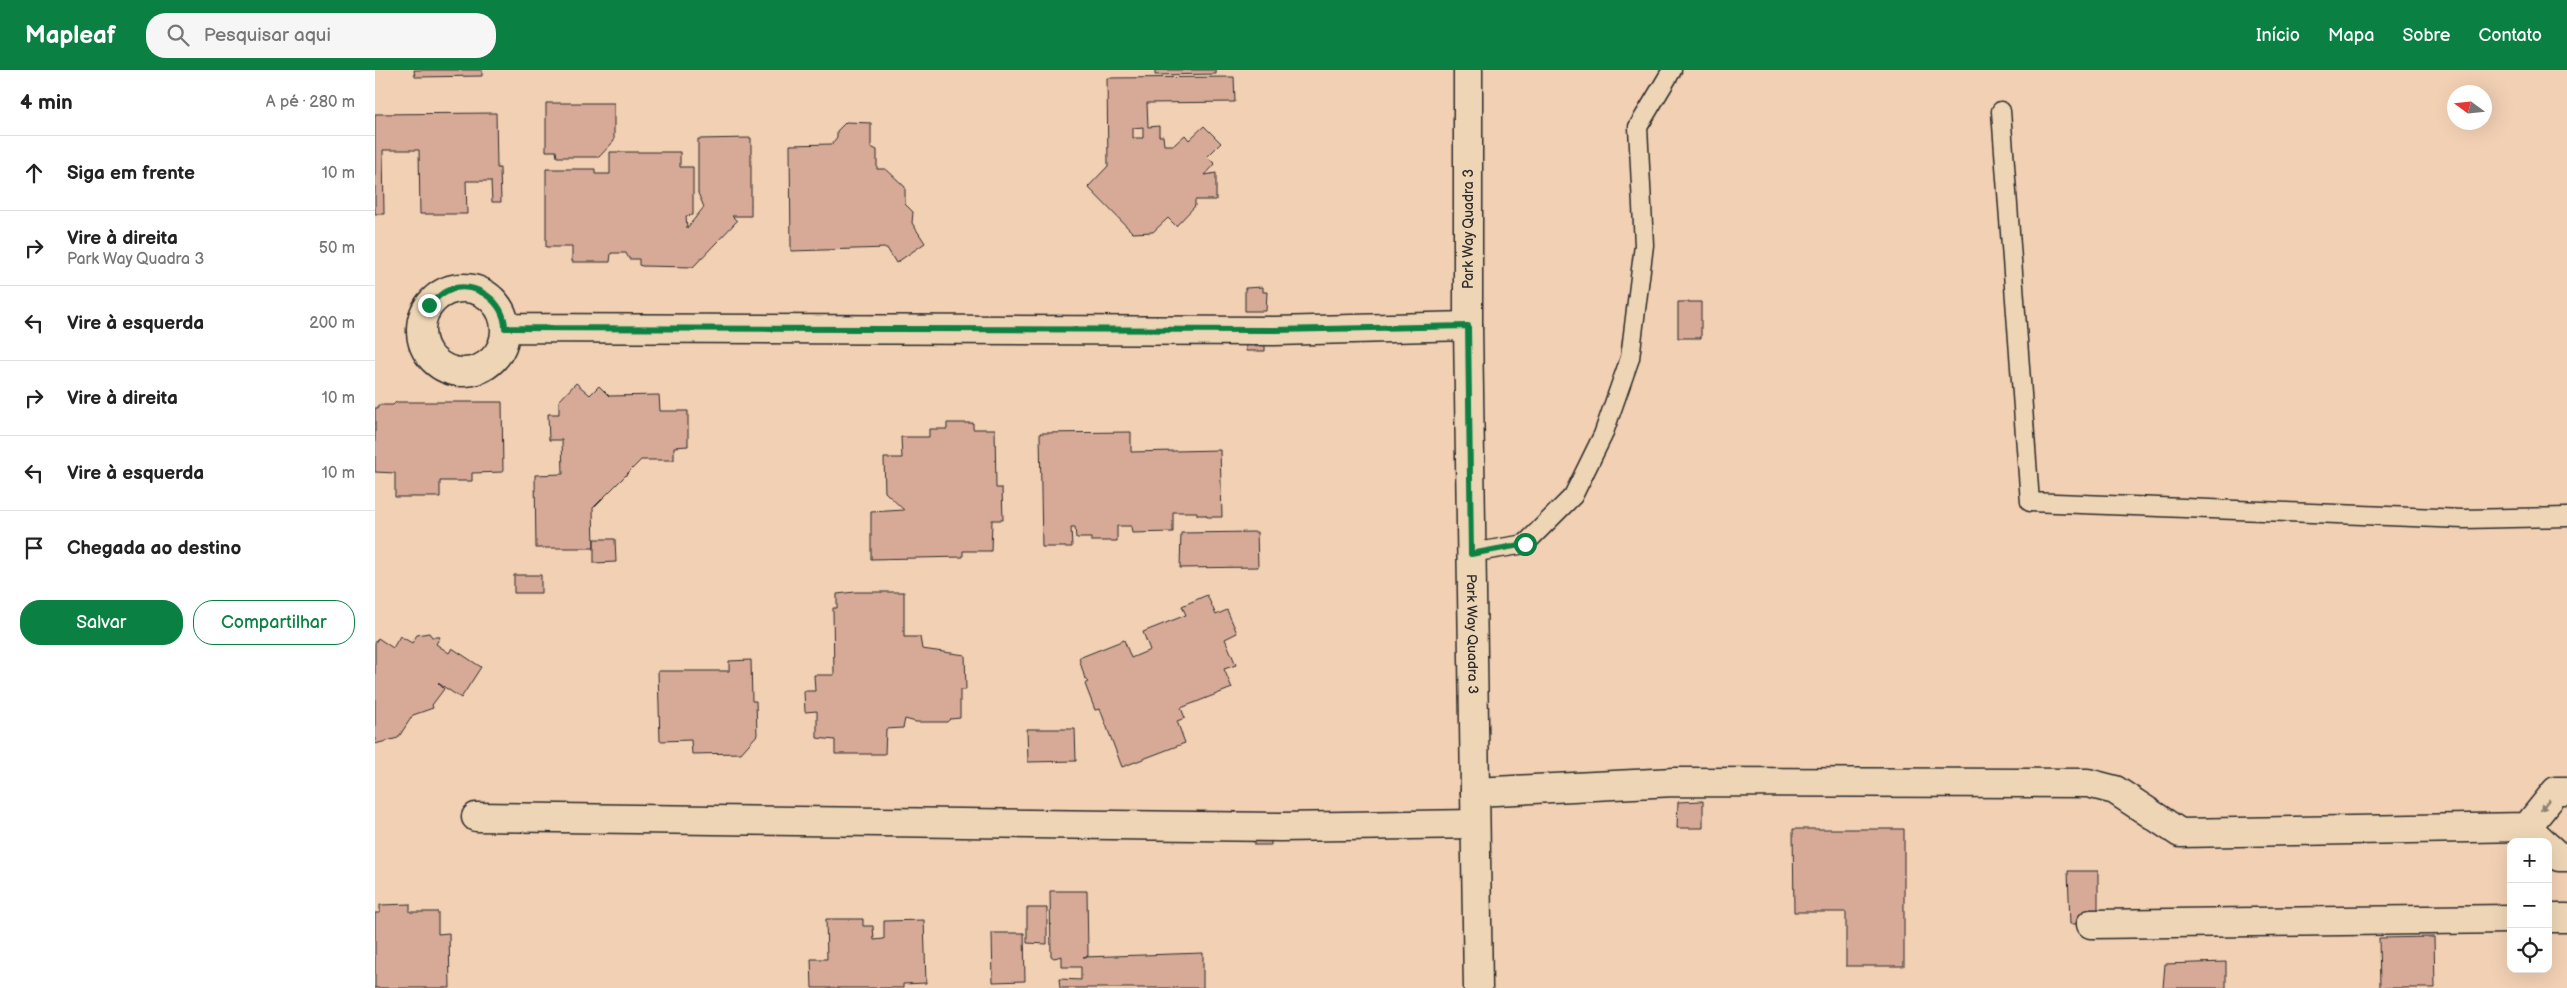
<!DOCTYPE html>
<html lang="pt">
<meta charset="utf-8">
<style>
body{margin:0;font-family:"Balsamiq Sans",sans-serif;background:#f6f6f6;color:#222}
.controls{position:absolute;right:15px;bottom:15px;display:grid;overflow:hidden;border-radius:10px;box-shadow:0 5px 20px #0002}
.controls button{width:45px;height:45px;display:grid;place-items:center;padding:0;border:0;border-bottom:1px solid #e0e0e0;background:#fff;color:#222;font:25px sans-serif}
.compass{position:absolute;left:2072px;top:15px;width:45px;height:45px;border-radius:50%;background:#fff;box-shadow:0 5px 20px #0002;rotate:285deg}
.stop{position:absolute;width:15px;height:15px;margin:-11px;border:4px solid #0b8043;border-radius:50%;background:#fff}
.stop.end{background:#0b8043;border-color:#fff;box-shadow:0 1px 5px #0008}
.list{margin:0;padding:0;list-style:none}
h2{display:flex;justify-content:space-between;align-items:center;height:65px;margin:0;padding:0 20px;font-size:21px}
h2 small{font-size:16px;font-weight:400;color:#767676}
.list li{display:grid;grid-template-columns:32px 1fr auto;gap:15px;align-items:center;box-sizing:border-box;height:75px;padding:0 20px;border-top:1px solid #e0e0e0}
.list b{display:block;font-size:19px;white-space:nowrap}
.list p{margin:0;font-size:16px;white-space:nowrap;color:#767676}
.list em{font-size:16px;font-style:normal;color:#767676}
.actions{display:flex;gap:10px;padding:15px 20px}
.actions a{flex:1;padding:11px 0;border:1px solid #0b8043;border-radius:20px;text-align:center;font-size:18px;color:#0b8043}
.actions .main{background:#0b8043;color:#fff}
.icon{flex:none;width:28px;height:28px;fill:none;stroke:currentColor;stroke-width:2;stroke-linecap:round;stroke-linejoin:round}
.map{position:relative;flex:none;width:2192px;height:918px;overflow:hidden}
header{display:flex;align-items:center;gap:30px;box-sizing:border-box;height:70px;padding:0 25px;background:#0b8043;color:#fff}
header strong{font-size:24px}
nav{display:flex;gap:28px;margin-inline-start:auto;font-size:18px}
.search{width:350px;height:45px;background:#f6f6f6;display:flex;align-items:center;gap:12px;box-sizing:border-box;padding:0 18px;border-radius:20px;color:#767676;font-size:19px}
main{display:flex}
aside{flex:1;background:#fff}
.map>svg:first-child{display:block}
</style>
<header>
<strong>Mapleaf</strong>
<div class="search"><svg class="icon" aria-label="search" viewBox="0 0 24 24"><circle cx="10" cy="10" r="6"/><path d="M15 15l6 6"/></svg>Pesquisar aqui</div>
<nav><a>Início</a><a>Mapa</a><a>Sobre</a><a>Contato</a></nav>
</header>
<main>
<aside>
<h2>4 min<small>A pé · 280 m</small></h2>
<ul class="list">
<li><svg class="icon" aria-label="ahead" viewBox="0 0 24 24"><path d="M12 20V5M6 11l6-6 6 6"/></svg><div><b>Siga em frente</b></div><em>10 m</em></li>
<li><svg class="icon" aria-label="right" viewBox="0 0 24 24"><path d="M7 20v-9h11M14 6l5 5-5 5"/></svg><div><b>Vire à direita</b><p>Park Way Quadra 3</p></div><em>50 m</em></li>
<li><svg class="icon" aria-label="left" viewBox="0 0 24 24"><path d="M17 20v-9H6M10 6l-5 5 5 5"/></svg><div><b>Vire à esquerda</b></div><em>200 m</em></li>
<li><svg class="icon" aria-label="right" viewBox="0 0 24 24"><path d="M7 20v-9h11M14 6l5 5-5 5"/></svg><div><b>Vire à direita</b></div><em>10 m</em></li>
<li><svg class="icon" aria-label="left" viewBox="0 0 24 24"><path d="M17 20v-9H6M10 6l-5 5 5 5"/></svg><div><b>Vire à esquerda</b></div><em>10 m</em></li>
<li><svg class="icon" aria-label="arrive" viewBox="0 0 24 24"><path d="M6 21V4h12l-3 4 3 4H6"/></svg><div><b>Chegada ao destino</b></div></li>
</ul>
<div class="actions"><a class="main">Salvar</a><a>Compartilhar</a></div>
</aside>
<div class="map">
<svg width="2192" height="918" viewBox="0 0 2192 918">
<rect width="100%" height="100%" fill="#f2d0b4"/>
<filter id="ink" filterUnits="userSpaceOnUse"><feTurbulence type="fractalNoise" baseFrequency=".02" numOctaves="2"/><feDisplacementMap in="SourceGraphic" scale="10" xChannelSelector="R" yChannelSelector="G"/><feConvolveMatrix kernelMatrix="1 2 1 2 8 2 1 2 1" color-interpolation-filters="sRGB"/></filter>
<g filter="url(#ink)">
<path fill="#d7aa98" stroke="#2b2b2b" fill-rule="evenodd" d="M39 0H107V6L40 7Z
M780 0H841V4L780 5Z
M859 7 860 32 772 33 773 57 784 56V66H788L789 75H799L810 65 814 70 829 56 846 73 832 87 840 94 830 105 841 103V130H820V136L801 156 793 148 778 162 758 163 713 117 733 96 732 8ZM768 57V68H758V58Z
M171 33H239V71L224 87H182L181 81H171Z
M121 43 122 98H125L126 132H117L116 111H91L92 144H45L44 80H8L9 144H0V44Z
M471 52 496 53V77L502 80V99H511L530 117V134L538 142 537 153 550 173 521 193 512 178 416 181 415 75 457 74 462 67V61Z
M376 68V146H357L362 151 318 197 267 196 264 195V189H254L251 183H236L235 192H197V177H171V99H220V104H235V82H305V97H318V145L311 146 312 158 329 137 323 123V69Z
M888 217V222H892L891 241H870V218Z
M1303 232H1326V268H1303Z
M870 258H890V281H871Z
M201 313 215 325 224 316 234 326 284 325 285 341H313V376L299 377V390H266L218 438 219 478H161L160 405 188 404 187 370H174L173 344H184V331Z
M21 332H127L128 402 97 403V411H65V427H20V403L0 402V338H3V335H18Z
M572 353H598V359H620L621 418H627L628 450H617L616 481H588V487L496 489V442L529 440 510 422 509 388H527L526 367H554V359H572Z
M756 362V382L845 380 847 447H832L831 445H822V442H798V462L757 463 756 456H742V471H716V468H701L700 457H696L697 477H667L665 363Z
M882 462 883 497 805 498 806 463Z
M219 469H240L241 492 219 493Z
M139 505H166V523H139Z
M480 522H529V567H545L547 579 590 585 591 620H585V648L575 649 572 652H541L530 649 528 658 511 659 510 684H460V670L442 668V641L430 642 429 621H440L439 605H459L458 538H462V524Z
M832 525 841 545 852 540 862 563 850 569 861 595 849 599 857 618 806 638 810 648 802 651 810 673 747 697 725 639 720 640 710 614 713 612 710 609 704 588 749 570 756 588 775 580 768 562 811 545 807 536Z
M54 563 57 567H65L61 574 74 583 77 578 106 597 86 628 63 613 69 619 57 635 58 638 38 645 23 668 0 674V573L3 568 18 578 25 566 37 573 42 565Z
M376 590 377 631H381L382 665 366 683 317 684 316 670 285 671 283 601H354V591Z
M652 659H700L701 691 653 692Z
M1328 731V758H1302L1303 732Z
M879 751H896V775H879Z
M1418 759H1529V896H1471V842H1419Z
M1693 801H1723V854H1695Z
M675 821H712L713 886 708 887 828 883V918H685L684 909 706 910V897H687V886L679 888 676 886Z
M35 834V842H63V864L74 863 75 918H0V843H5V835Z
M652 838H672V874L652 873Z
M451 849H488V856H498L499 870 509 869V851L549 850 551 913 528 914V918H437L436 889H452Z
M617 863H649L650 911 618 912Z
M2059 867 2060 918H2005L2004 868Z
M1851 892V918H1788L1790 894Z"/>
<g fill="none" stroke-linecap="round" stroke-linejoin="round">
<g stroke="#2b2b2b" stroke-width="21">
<path id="lane" d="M1626 41 1655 432 2088 449 2192 447
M1096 483 1150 474 1198 426 1228 365 1255 288 1269 175 1263 57 1297 0"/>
</g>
<g stroke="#2b2b2b" stroke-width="31">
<path id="street" d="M46 260a42 42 0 1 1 84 0a42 42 0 1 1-84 0Z
M130 258 900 261 1093 256
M1100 722 1299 712 1713 713 1740 720 1805 763 2152 757 2168 772
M101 747 905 757 1100 754
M2152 757 2181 721H2192
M2173 777 2184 787H2192
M2173 848H2192
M1716 854 2136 849"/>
</g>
<g stroke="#2b2b2b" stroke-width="31">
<g id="secondary">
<path id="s1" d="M1093 0V256L1103 918"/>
</g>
</g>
<use href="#lane" stroke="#eed5b6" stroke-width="18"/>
<use href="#street" stroke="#eed5b6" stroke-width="28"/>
<use href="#secondary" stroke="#eed5b6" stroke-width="28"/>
</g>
<defs><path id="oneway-solid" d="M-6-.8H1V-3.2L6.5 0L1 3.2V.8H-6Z" transform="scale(1.25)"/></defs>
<use fill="#8c8070" href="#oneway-solid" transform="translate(2170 735) rotate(128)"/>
</g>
<g fill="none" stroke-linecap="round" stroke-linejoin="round" filter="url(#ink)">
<path stroke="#0b8043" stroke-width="6" d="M54 235C60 229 67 222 76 219 101 211 130 232 130 258L900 260 1093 256 1096 484 1150 474"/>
</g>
<g text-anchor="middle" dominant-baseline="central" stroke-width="4" stroke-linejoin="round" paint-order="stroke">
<g font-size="14" fill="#2b2b2b" stroke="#eed5b6">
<text transform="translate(1093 159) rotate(-90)">Park Way Quadra 3</text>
<text stroke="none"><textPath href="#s1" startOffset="564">Park Way Quadra 3</textPath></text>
</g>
</g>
</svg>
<div class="controls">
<button>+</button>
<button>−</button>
<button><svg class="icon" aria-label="locate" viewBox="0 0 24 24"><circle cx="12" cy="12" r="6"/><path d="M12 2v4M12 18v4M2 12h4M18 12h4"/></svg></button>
</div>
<svg class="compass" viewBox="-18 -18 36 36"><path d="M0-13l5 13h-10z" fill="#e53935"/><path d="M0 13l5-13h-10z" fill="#767676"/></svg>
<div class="stop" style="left:1150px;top:474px"></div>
<div class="stop end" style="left:54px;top:235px"></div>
</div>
</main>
